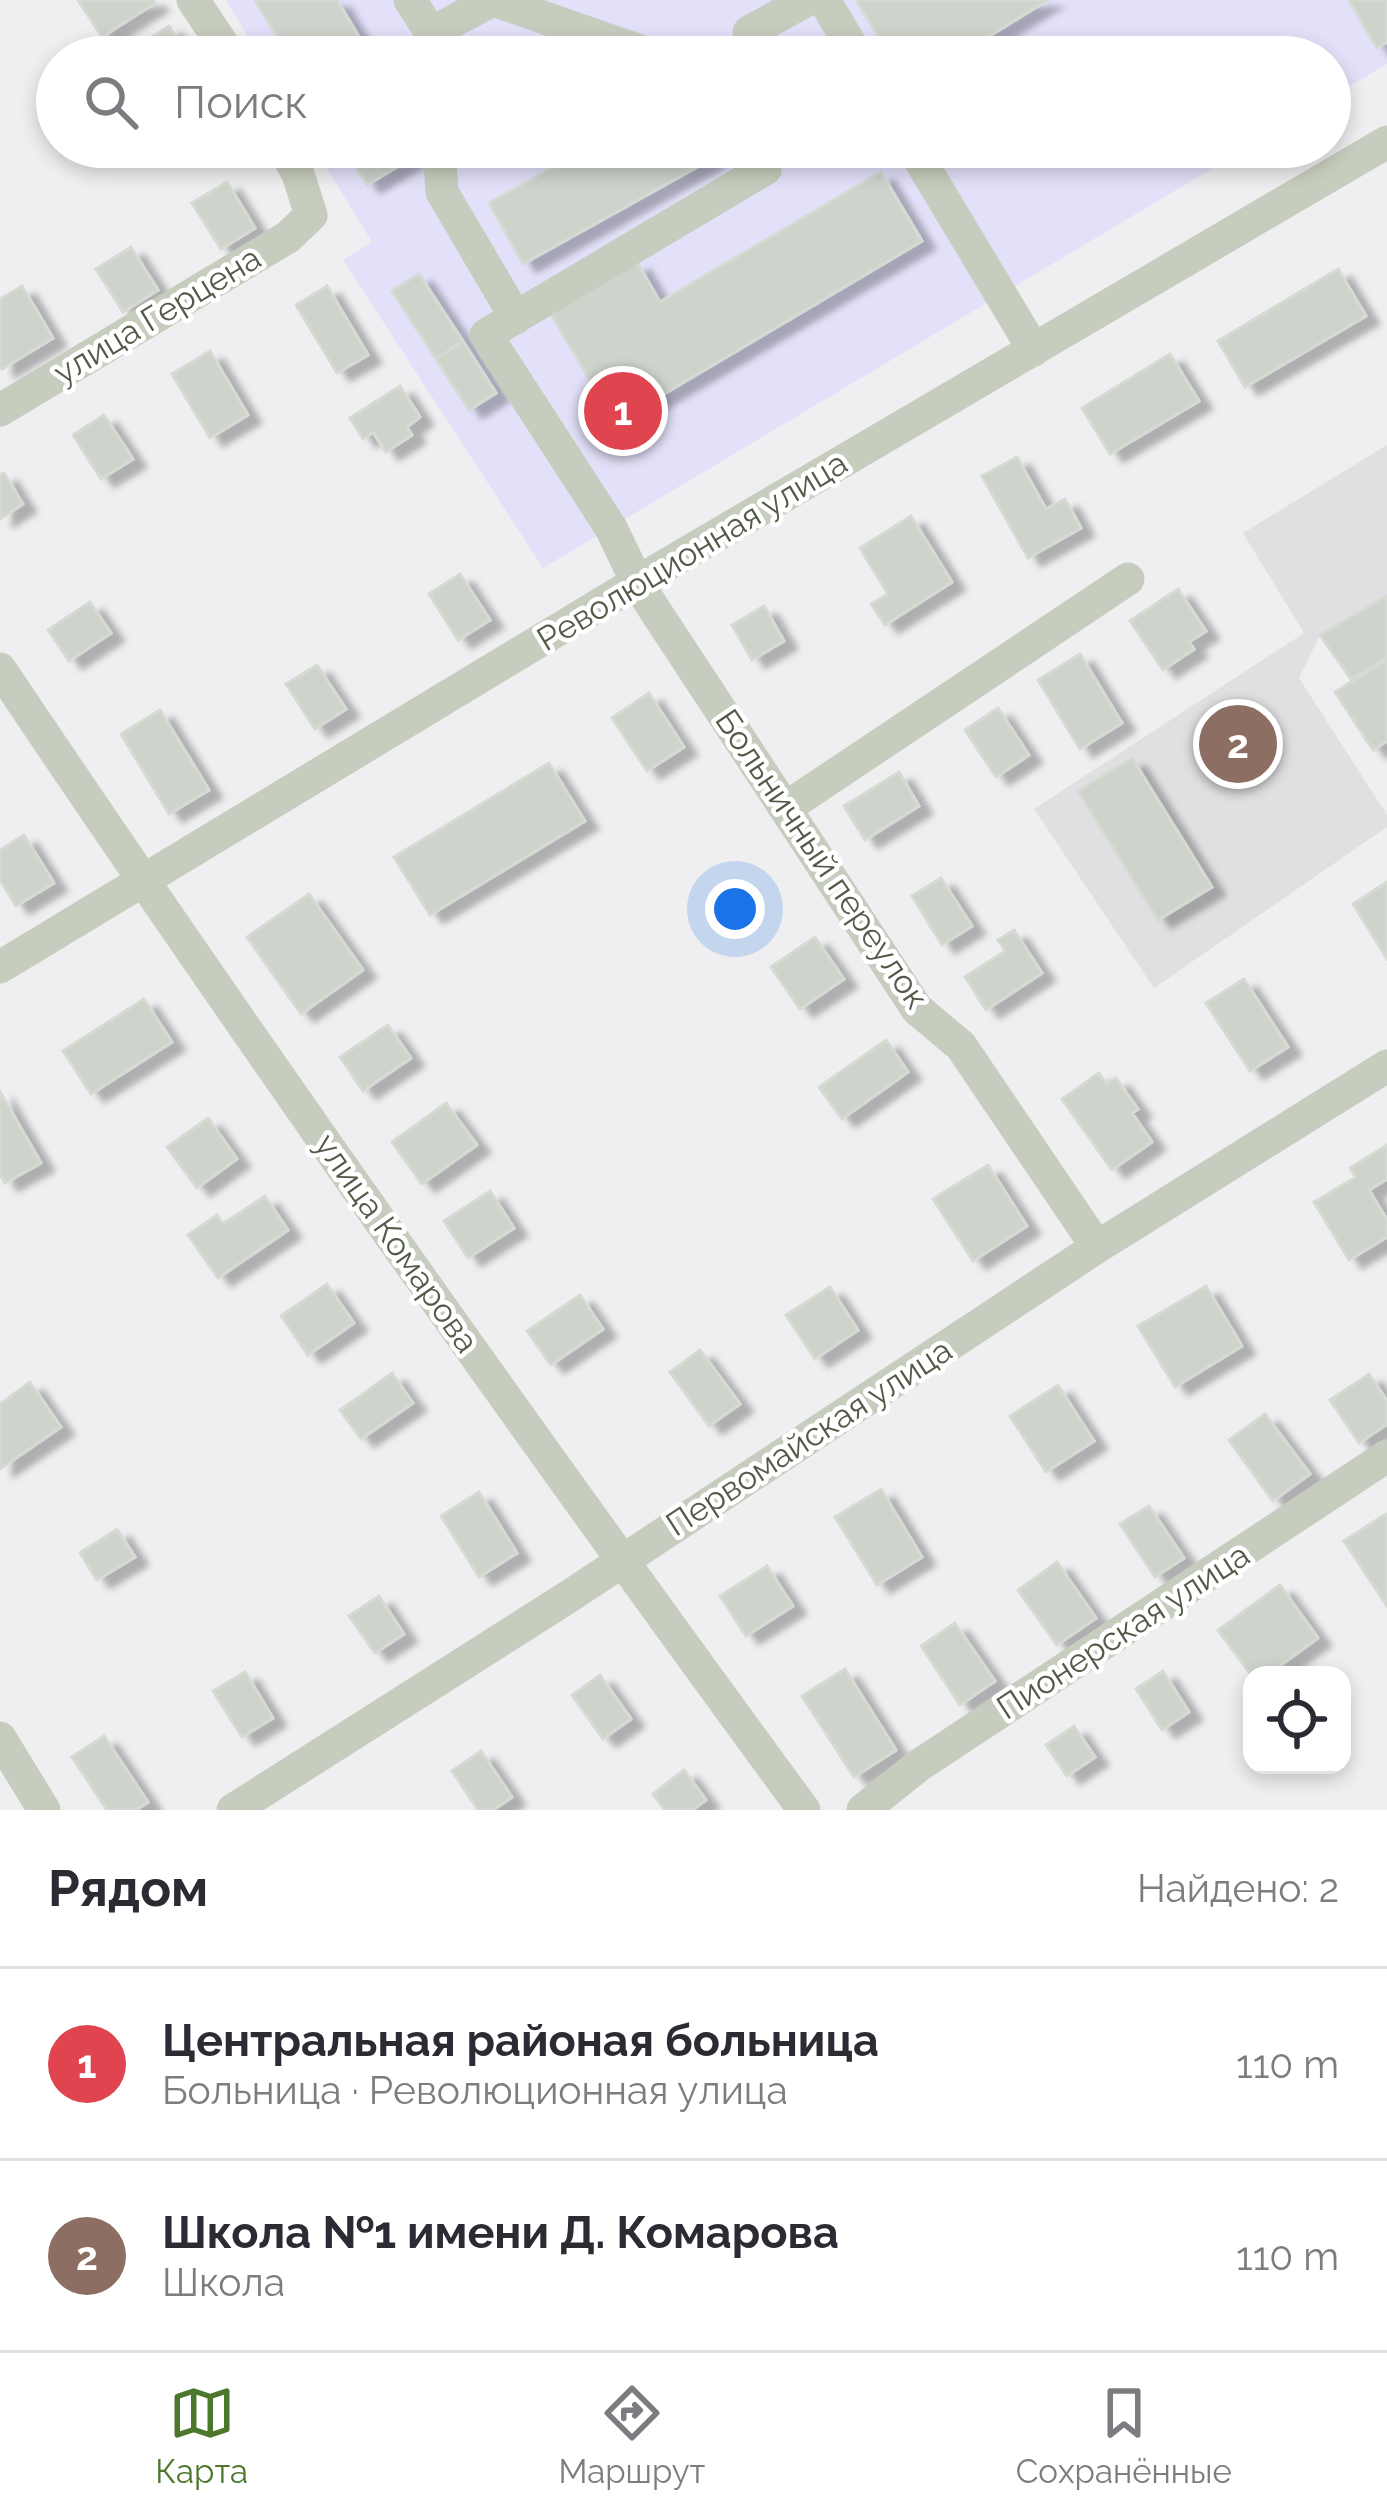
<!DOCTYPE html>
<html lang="ru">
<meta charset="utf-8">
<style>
body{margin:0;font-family:Raleway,sans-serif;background:#f2f2f3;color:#2b2b33}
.controls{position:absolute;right:36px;bottom:36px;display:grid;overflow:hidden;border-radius:24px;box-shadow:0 6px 18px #0003}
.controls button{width:108px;height:108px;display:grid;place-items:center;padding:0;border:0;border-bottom:3px solid #e1e1e2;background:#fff;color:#2b2b33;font:60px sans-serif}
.you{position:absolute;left:735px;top:909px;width:42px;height:42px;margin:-30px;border:9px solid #fff;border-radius:50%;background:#1a73e8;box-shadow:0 0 0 18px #1a73e833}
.badge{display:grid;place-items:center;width:78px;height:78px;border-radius:50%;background:#4d772d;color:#fff;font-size:39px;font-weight:700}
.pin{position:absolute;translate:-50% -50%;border:6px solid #fff;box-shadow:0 3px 12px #0006}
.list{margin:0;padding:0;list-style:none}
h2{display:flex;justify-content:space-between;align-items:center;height:156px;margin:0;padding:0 48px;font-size:51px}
h2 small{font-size:39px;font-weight:400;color:#7c7c81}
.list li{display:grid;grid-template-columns:78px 1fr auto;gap:36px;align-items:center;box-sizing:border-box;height:192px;padding:0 48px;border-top:3px solid #e1e1e2}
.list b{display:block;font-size:45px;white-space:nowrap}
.list p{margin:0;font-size:39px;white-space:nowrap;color:#7c7c81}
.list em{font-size:39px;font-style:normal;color:#7c7c81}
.icon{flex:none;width:66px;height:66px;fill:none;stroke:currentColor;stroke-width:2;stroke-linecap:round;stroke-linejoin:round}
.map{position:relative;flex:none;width:1387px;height:1810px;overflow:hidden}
.search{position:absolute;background:#fff;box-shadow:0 6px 18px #0003;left:36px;right:36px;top:36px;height:132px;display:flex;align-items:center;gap:30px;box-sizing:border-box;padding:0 42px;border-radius:66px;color:#7c7c81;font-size:45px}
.sheet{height:540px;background:#fff}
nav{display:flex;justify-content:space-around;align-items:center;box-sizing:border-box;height:168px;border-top:3px solid #e1e1e2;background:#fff;font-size:33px;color:#7c7c81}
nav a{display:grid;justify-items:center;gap:6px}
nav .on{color:#4d772d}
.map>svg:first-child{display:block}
</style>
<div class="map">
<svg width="1387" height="1810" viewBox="0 0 1387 1810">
<defs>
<filter id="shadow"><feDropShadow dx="13" dy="8" stdDeviation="3" flood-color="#0004"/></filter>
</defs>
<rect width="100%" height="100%" fill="#efeff1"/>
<path fill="#e0e0e2" d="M1387 445V596L1320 635 1299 678 1387 815V827L1154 988 1034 809 1304 633 1243 533Z"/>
<path fill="#e3e1f9" d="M226 0H1387V64L1330 98V57H260Z
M314 147H1248L543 568 343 260 372 242Z"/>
<path fill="#ced3cc" stroke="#d5dad3" stroke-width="3" filter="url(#shadow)" d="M78 0H153L155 3 102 37Z
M255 0H337L371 57H289Z
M856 0H1048L955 57H891Z
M1349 0H1387V42L1377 48Z
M169 26 189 57H121Z
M344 147H425L427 149 367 185Z
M590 147H703L710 160 523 264 489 203Z
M881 172 922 241 615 423 551 314 637 262 660 302Z
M227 182 255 228 221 249 192 203Z
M131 247 158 290 123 312 96 269Z
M1338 269 1366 316 1245 387 1218 341Z
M419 274 463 341 436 359 392 291Z
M22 286 53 338 2 369 0 365V299Z
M327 286 368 355 337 373 296 305Z
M463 341 496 393 469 410 436 359Z
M210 351 248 415 210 438 172 374Z
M1170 354 1199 401 1110 454 1082 408Z
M400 386 420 417 407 427 412 435 386 452 373 432 363 439 350 418Z
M104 415 133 459 101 479 73 435Z
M1017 457 1046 509 1065 499 1081 528 1028 558 982 476Z
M4 473 23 504 0 519V475Z
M911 516 952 582 885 625 871 604 888 594 860 548Z
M460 574 490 620 458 640 429 594Z
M1178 589 1206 631 1189 642 1194 649 1163 670 1130 621Z
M1387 596V658L1351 679 1320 635Z
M90 602 111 633 69 661 48 630Z
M764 606 784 641 752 660 732 625Z
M1080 654 1122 723 1080 749 1038 680Z
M1387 660V741L1373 750 1335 692Z
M317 665 346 709 315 729 286 684Z
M649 693 684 747 647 771 612 718Z
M998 708 1029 755 996 777 965 730Z
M160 710 209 790 169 814 121 734Z
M1132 758 1212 887 1158 920 1078 791Z
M549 763 585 821 430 915 394 857Z
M899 772 919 806 865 840 844 806Z
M24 835 54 883 16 906 0 880V850Z
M941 878 972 926 942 945 912 896Z
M1387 882V959L1353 904Z
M309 894 363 970 301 1014 247 937Z
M1014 930 1042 973 986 1010 965 977 1005 951 998 940Z
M815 937 844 979 800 1009 771 967Z
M1244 979 1288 1047 1250 1071 1206 1003Z
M144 999 172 1042 91 1094 63 1051Z
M388 1025 411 1058 363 1091 340 1057Z
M886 1040 908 1072 842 1119 819 1087Z
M1099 1073 1106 1084 1116 1078 1138 1109 1132 1113 1152 1142 1112 1170 1062 1099Z
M0 1092 41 1163 5 1183 0 1174Z
M446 1103 477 1145 422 1184 392 1142Z
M208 1118 237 1159 197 1188 167 1147Z
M1387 1145V1179L1369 1190 1387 1220V1237L1349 1260 1314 1202 1356 1177 1350 1168Z
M988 1165 1027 1226 973 1261 933 1199Z
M490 1191 514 1228 468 1258 444 1221Z
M265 1196 288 1230 218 1278 188 1235 217 1215 223 1224Z
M327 1284 354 1323 308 1355 281 1316Z
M1206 1286 1242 1346 1175 1387 1138 1326Z
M830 1287 858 1330 815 1359 786 1315Z
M580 1295 603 1329 551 1365 527 1331Z
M700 1350 740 1404 709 1426 670 1372Z
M392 1373 413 1403 361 1439 340 1410Z
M1369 1374 1387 1401V1424L1359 1443 1330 1400Z
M30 1382 61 1427 0 1469V1404Z
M1058 1385 1094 1441 1046 1472 1010 1416Z
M1265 1414 1310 1474 1273 1501 1229 1440Z
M881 1489 922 1557 877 1585 835 1517Z
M479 1492 517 1553 479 1577 441 1516Z
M1149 1506 1184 1558 1155 1577 1120 1524Z
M1386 1514 1387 1515V1606L1344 1541Z
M117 1529 135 1557 97 1580 80 1553Z
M1057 1562 1096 1618 1057 1645 1018 1590Z
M767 1566 793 1606 746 1636 720 1596Z
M1280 1585 1318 1638 1267 1675 1252 1676 1218 1630Z
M379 1596 404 1634 375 1653 349 1616Z
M955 1623 995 1681 960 1705 921 1646Z
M845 1669 896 1750 854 1777 802 1696Z
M1163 1671 1189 1712 1162 1730 1136 1689Z
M245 1672 273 1718 242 1737 213 1691Z
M600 1675 631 1719 603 1739 572 1695Z
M1074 1726 1095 1757 1067 1776 1046 1745Z
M104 1736 148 1802 136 1810H107L72 1757Z
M481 1751 512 1797 493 1810H478L452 1771Z
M684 1770 706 1800 692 1810H665L653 1794Z"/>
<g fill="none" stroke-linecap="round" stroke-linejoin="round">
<path stroke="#c7cdbe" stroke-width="33" d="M193 0 231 57
M410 0 431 33 433 57
M824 0 858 57
M431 33 493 0 658 57
M752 57 749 32 807 0
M439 147 442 192 516 318
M763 147 765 169 486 335 611 528 637 582 654 609 917 1009 961 1046 1097 1247
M912 147 1034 350
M0 410 288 237 311 215 298 174 283 147
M0 669C259 1055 529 1435 804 1810
M787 807 1128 579
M0 967 637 582 1387 142
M0 1738 44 1810
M233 1810 568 1597 1097 1247 1387 1066
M863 1810 918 1766 1387 1456"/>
</g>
<g text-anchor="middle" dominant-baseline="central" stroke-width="9" stroke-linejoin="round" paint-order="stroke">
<g font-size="33" fill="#535b48" stroke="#fff">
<text transform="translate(157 315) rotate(-31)">улица Герцена</text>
<text transform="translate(692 551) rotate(-31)">Революционная улица</text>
<text transform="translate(822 859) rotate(56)">Больничный переулок</text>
<text transform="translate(397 1243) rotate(55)">улица Комарова</text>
<text transform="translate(809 1437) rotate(-33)">Первомайская улица</text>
<text transform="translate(1123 1631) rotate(-33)">Пионерская улица</text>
</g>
</g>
</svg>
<div class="controls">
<button><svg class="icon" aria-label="locate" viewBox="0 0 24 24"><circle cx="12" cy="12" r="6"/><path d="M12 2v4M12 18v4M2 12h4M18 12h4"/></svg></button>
</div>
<div class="you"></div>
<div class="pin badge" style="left:623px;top:411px;background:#e0444e">1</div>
<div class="pin badge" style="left:1238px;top:744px;background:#8d6e63">2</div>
<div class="search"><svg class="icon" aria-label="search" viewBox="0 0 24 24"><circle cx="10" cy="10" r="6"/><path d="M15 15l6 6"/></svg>Поиск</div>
</div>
<section class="sheet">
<h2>Рядом<small>Найдено: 2</small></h2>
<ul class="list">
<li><span class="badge" style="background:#e0444e">1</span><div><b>Центральная районая больница</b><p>Больница · Революционная улица</p></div><em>110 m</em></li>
<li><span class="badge" style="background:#8d6e63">2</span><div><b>Школа №1 имени Д. Комарова</b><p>Школа</p></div><em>110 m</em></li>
</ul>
</section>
<nav>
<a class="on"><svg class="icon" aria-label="map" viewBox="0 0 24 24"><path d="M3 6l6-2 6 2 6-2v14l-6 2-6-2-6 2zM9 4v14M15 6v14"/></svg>Карта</a>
<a><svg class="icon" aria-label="directions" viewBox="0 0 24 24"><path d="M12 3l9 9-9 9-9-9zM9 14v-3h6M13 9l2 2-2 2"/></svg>Маршрут</a>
<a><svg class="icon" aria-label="saved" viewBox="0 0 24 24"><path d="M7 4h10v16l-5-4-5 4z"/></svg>Сохранённые</a>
</nav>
